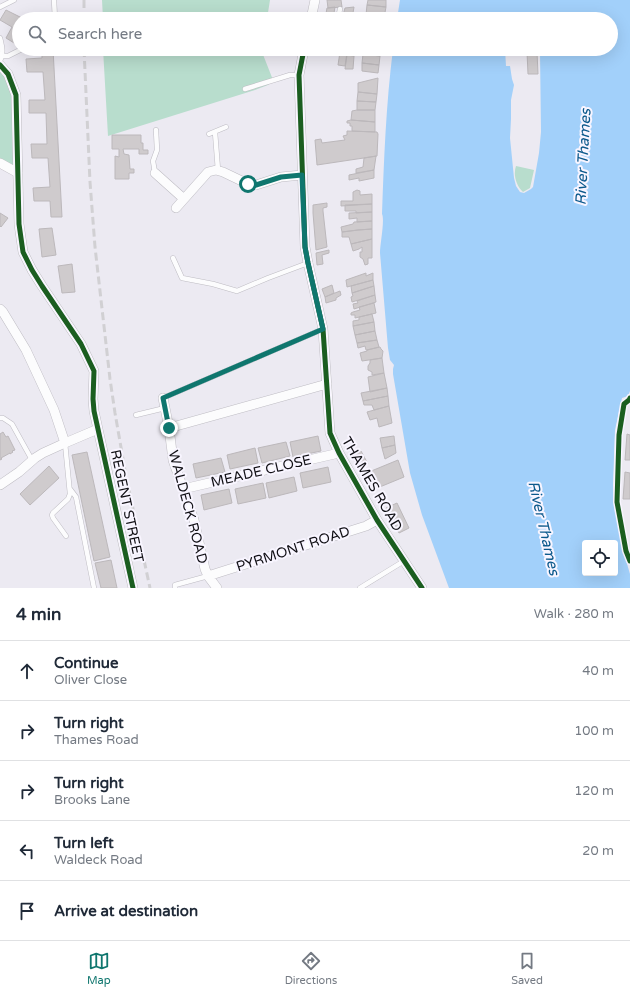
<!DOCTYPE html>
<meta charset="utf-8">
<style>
body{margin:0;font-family:"Varela Round",sans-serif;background:#f6f6f7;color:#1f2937}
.controls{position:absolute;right:12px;bottom:12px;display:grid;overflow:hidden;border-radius:4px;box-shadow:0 4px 16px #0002}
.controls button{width:36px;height:36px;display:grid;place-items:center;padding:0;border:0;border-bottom:1px solid #e0e1e3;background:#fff;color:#1f2937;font:20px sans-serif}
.stop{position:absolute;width:12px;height:12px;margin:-9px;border:3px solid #0f766e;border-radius:50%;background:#fff}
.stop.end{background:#0f766e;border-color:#fff;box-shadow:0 1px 4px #0008}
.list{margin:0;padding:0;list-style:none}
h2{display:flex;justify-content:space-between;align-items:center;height:52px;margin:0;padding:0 16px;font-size:17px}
h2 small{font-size:13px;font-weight:400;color:#747a83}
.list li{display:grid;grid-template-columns:26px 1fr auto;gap:12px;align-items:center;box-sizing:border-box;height:60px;padding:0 16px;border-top:1px solid #e0e1e3}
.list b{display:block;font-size:15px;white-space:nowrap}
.list p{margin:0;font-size:13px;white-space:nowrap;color:#747a83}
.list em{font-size:13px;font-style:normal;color:#747a83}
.icon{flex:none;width:22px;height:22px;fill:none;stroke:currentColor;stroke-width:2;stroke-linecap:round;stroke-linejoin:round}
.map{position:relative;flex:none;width:630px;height:588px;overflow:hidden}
.search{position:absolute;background:#fff;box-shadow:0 4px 16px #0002;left:12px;right:12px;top:12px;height:44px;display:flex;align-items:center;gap:10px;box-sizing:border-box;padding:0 14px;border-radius:22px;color:#747a83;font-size:15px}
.sheet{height:352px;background:#fff}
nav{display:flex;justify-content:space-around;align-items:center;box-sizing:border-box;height:56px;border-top:1px solid #e0e1e3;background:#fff;font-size:11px;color:#747a83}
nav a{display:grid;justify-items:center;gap:2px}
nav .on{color:#0f766e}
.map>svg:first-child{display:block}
</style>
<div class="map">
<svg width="630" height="588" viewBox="0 0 630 588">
<rect width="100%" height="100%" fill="#eceaf2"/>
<path fill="#b8ddcd" d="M102 0H270L267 19H103Z
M103 49H262V52L273 80 268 85 255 90 108 136Z
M0 61 18 95 19 172 0 161Z
M516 166 534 170 530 188 523 192C516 185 513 175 516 166Z"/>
<path fill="#a2d0fa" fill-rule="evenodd" d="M400 0H630V391L628 396 622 398 615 430 613 485 614 506 623 550 630 574V588H449L422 515 410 473 393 374V369L394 365 390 360 388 348 380 253C380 244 385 220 382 214 384 159 386 104 393 49H505L506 66H510L512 79 514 85 511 100V119L510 138 514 178 516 186 520 192 524 193 531 189 533 187 539 153 541 132 540 52 537 50V49H611V19H527C523 16 519 16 514 19H397ZM585 543H615V573H585Z"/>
<path fill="#cfcbcd" stroke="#bcb8bb" d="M327 0H341L342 7 328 8Z
M368 0H386V7L367 5Z
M367 5 386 7 384 18 366 15Z
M335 7 333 19H325L327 8Z
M354 7 352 19H342L345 8Z
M6 10 24 19H19V46L6 38 12 27 0 20Z
M366 15 384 18V19H366Z
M42 49H53L62 217H51L50 201H34L33 188 50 187 48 158H32L31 144H47L46 113H29V100H45L43 72H27L26 59 42 58Z
M364 49H381L380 56 363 54Z
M340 52 347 53 345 66 338 65Z
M527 52H537L538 74H528Z
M363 54 380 56 379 65 362 63Z
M347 55 354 56 353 69H345Z
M362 63 379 65 378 73 362 71Z
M378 78 377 94 358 92V83Z
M358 92 377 94 376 102 357 101Z
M357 101 376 102 375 110H357Z
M357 110H375V122L351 120 352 111Z
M351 120 375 122V132L352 131V126H350V123H347V121Z
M347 131 377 132 378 134 377 156 317 165 315 140 321 139 322 143 345 140 343 136 347 135Z
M112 135H141V143H143V150H148V154H139V149H123L124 154 129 155 130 169H134V173H129V179H115V156L119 157V149H112Z
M376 156 374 170 356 173V169L363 167 364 158Z
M374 170V178L359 181V178L349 180V175Z
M357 190 360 191V195L372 194V204L341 206V201H353V192Z
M327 203V207L323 208V211L327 247 316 250 313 213V205Z
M372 204V212L356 213V211H345V205Z
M372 212V221L357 222V218L349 219V213Z
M0 213 8 218 1 227 0 226Z
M372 221V229L358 230 342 232 341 227 353 224 354 222Z
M52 228 56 255 42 257 39 229Z
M372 229V239L351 244 349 237H342V232L358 230Z
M372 239V258H368V264L365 265 363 259 360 257V252H362V247L359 249 353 251 351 244Z
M329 250V253L322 255 323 264 317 265 316 253Z
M72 264 75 292 62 293 58 266Z
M366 273V276L373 273V280L347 287 346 280Z
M373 280 374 286 352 293 351 286Z
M332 285 334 293 325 297 322 289Z
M374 286 375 295 352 302 351 297 353 296 352 293Z
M340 291 341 295 336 298V300L326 303 325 297Z
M375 295 376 302 354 309 353 304 358 303 357 301Z
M374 303 376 313 355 318V315H351V313L353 312 360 310 359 307Z
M372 314 374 322 353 326V321L359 320V317Z
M374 322 375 331 355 335 353 326Z
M375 331 377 340 357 343 355 335Z
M377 340 379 347 367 350H366L365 346 358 348 357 343Z
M380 347 381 349 383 351 382 358 362 361 360 353 367 351V350Z
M382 358 384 373 372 375V372L368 370V366L370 363V360Z
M384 373 387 388 370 392 368 377Z
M387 388 388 396 363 401 361 393Z
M388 396 389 406 374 410 372 405H364L363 401Z
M389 406 392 423 379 427 377 418 370 420 367 412Z
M3 432 6 437 8 436 15 450 12 451 13 452 10 454V453L1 458 2 459 0 460V434Z
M627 434 630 435V460H625Z
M318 436 321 451 293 457 290 442Z
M394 436 395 445 382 448 380 438Z
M286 442 290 456 262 463 258 448Z
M395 445 396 453 385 459 382 448Z
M255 448 258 463 230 469 227 455Z
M361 451 368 464 359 469 352 456Z
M87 452 110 557 94 561 72 455Z
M221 458 225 472 196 478 193 464Z
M398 460 404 477 370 491 364 474Z
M49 466 59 478 30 505 20 494Z
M328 467 331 482 303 488 300 473Z
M625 472 630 473V499H623Z
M294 477 297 491 269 498 266 483Z
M263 483 266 498 238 504 235 489Z
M229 489 232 503 204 510 201 495Z
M397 503 409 528 399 533 386 508Z
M111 560 117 588H101L95 563Z"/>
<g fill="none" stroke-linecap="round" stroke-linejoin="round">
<g stroke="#bebcc3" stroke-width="5.5">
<path id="lane" d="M54 0 55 19
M0 7 14 0
M338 19 340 9
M0 38C2 46 4 53 0 61
M3 56H8L22 49
M245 89 290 75H299
M215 132 218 170
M209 134 226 127
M155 173 153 161 157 150 156 130
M173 258 182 278 213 284 237 291 268 278 308 263
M163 398 323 329
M136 415 165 408
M0 418H3L12 424 32 460
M65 443 70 494 68 499 53 513 52 515 53 518 66 536
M70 489 76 497 94 588
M175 588V585L208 576
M360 588 404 561"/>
</g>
<g stroke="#bebcc3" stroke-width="10">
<path id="street" d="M311 19 315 0
M304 49 299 75 305 247 308 263 323 329 330 433 339 453 377 520 422 588
M0 65 8 74 16 95 19 224 23 252 32 270 42 286 81 344 94 371 93 399 94 411 133 588
M0 163 18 173
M155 173 184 199 208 172 216 170 223 172 248 184 256 185 281 177 302 175
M176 208 184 199
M0 309 3 312 26 350 54 410 65 443
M163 398 169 428 173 460 194 520 205 569 208 576 217 588
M169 428 327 384
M0 485 19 472 35 458 43 453 65 443 98 429
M183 489 339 453
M208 576 366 526 377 520"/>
</g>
<use href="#lane" stroke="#fcfcfd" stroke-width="4.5"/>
<use href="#street" stroke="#fcfcfd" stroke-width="9"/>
<path stroke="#d1d0d3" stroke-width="3" stroke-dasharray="8 4" stroke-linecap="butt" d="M84 0V19
M84 49 90 182 95 247 110 379 115 413 126 476 150 588"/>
<g stroke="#f8f5ff" stroke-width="8">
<path id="cycleway" d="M304 49 299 75 305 247 308 263 323 329 330 433 339 453 377 520 422 588
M0 65 8 74 16 95 19 224 23 252 32 270 42 286 81 344 94 371 93 399 94 411 133 588
M630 398 629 400 624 404 619 435 617 502 626 551 630 561"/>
</g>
<use href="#cycleway" stroke="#1b5e20" stroke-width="5"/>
</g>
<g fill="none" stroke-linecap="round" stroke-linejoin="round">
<path stroke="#0f766e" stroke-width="5" d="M169 428 163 398 323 329 308 263 305 247 302 175 281 177 256 185 248 184"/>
</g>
<g text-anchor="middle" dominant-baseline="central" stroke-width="4" stroke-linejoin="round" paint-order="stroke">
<g font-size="14" fill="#100f14" stroke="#f8f5ff">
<text transform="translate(261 471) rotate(-13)">MEADE CLOSE</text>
<text transform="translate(372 484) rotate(60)">THAMES ROAD</text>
<text transform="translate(127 506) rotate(78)">REGENT STREET</text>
<text transform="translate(188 507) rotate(75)">WALDECK ROAD</text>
<text transform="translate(293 549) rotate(-18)">PYRMONT ROAD</text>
</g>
<g font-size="15" font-style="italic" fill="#0c598c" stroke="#f8f5ff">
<text transform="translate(583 157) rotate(-87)">River Thames</text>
<text transform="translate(544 528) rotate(77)">River Thames</text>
</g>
</g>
</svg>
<div class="controls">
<button><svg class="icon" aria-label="locate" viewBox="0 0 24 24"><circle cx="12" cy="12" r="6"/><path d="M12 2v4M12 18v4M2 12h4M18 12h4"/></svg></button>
</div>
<div class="stop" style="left:248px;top:184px"></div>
<div class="stop end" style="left:169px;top:428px"></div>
<div class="search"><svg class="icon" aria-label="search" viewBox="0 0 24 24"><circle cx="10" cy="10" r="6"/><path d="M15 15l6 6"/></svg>Search here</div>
</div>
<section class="sheet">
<h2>4 min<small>Walk · 280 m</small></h2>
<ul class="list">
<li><svg class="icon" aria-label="ahead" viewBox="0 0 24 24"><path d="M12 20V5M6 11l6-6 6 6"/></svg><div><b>Continue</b><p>Oliver Close</p></div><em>40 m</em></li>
<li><svg class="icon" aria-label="right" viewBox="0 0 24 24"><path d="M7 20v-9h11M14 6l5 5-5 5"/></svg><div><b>Turn right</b><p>Thames Road</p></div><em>100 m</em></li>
<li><svg class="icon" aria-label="right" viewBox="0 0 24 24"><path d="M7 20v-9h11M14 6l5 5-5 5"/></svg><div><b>Turn right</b><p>Brooks Lane</p></div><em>120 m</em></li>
<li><svg class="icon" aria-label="left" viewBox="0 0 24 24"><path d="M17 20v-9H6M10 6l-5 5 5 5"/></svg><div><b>Turn left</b><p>Waldeck Road</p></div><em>20 m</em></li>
<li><svg class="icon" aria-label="arrive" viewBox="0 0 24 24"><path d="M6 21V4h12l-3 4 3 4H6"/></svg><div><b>Arrive at destination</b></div></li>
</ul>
</section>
<nav>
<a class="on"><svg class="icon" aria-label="map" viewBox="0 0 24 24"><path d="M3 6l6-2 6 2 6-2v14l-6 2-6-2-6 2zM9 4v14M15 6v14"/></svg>Map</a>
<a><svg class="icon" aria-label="directions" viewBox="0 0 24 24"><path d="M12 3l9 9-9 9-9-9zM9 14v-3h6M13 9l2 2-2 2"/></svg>Directions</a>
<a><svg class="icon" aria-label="saved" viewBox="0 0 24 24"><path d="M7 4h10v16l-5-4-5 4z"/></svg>Saved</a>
</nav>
